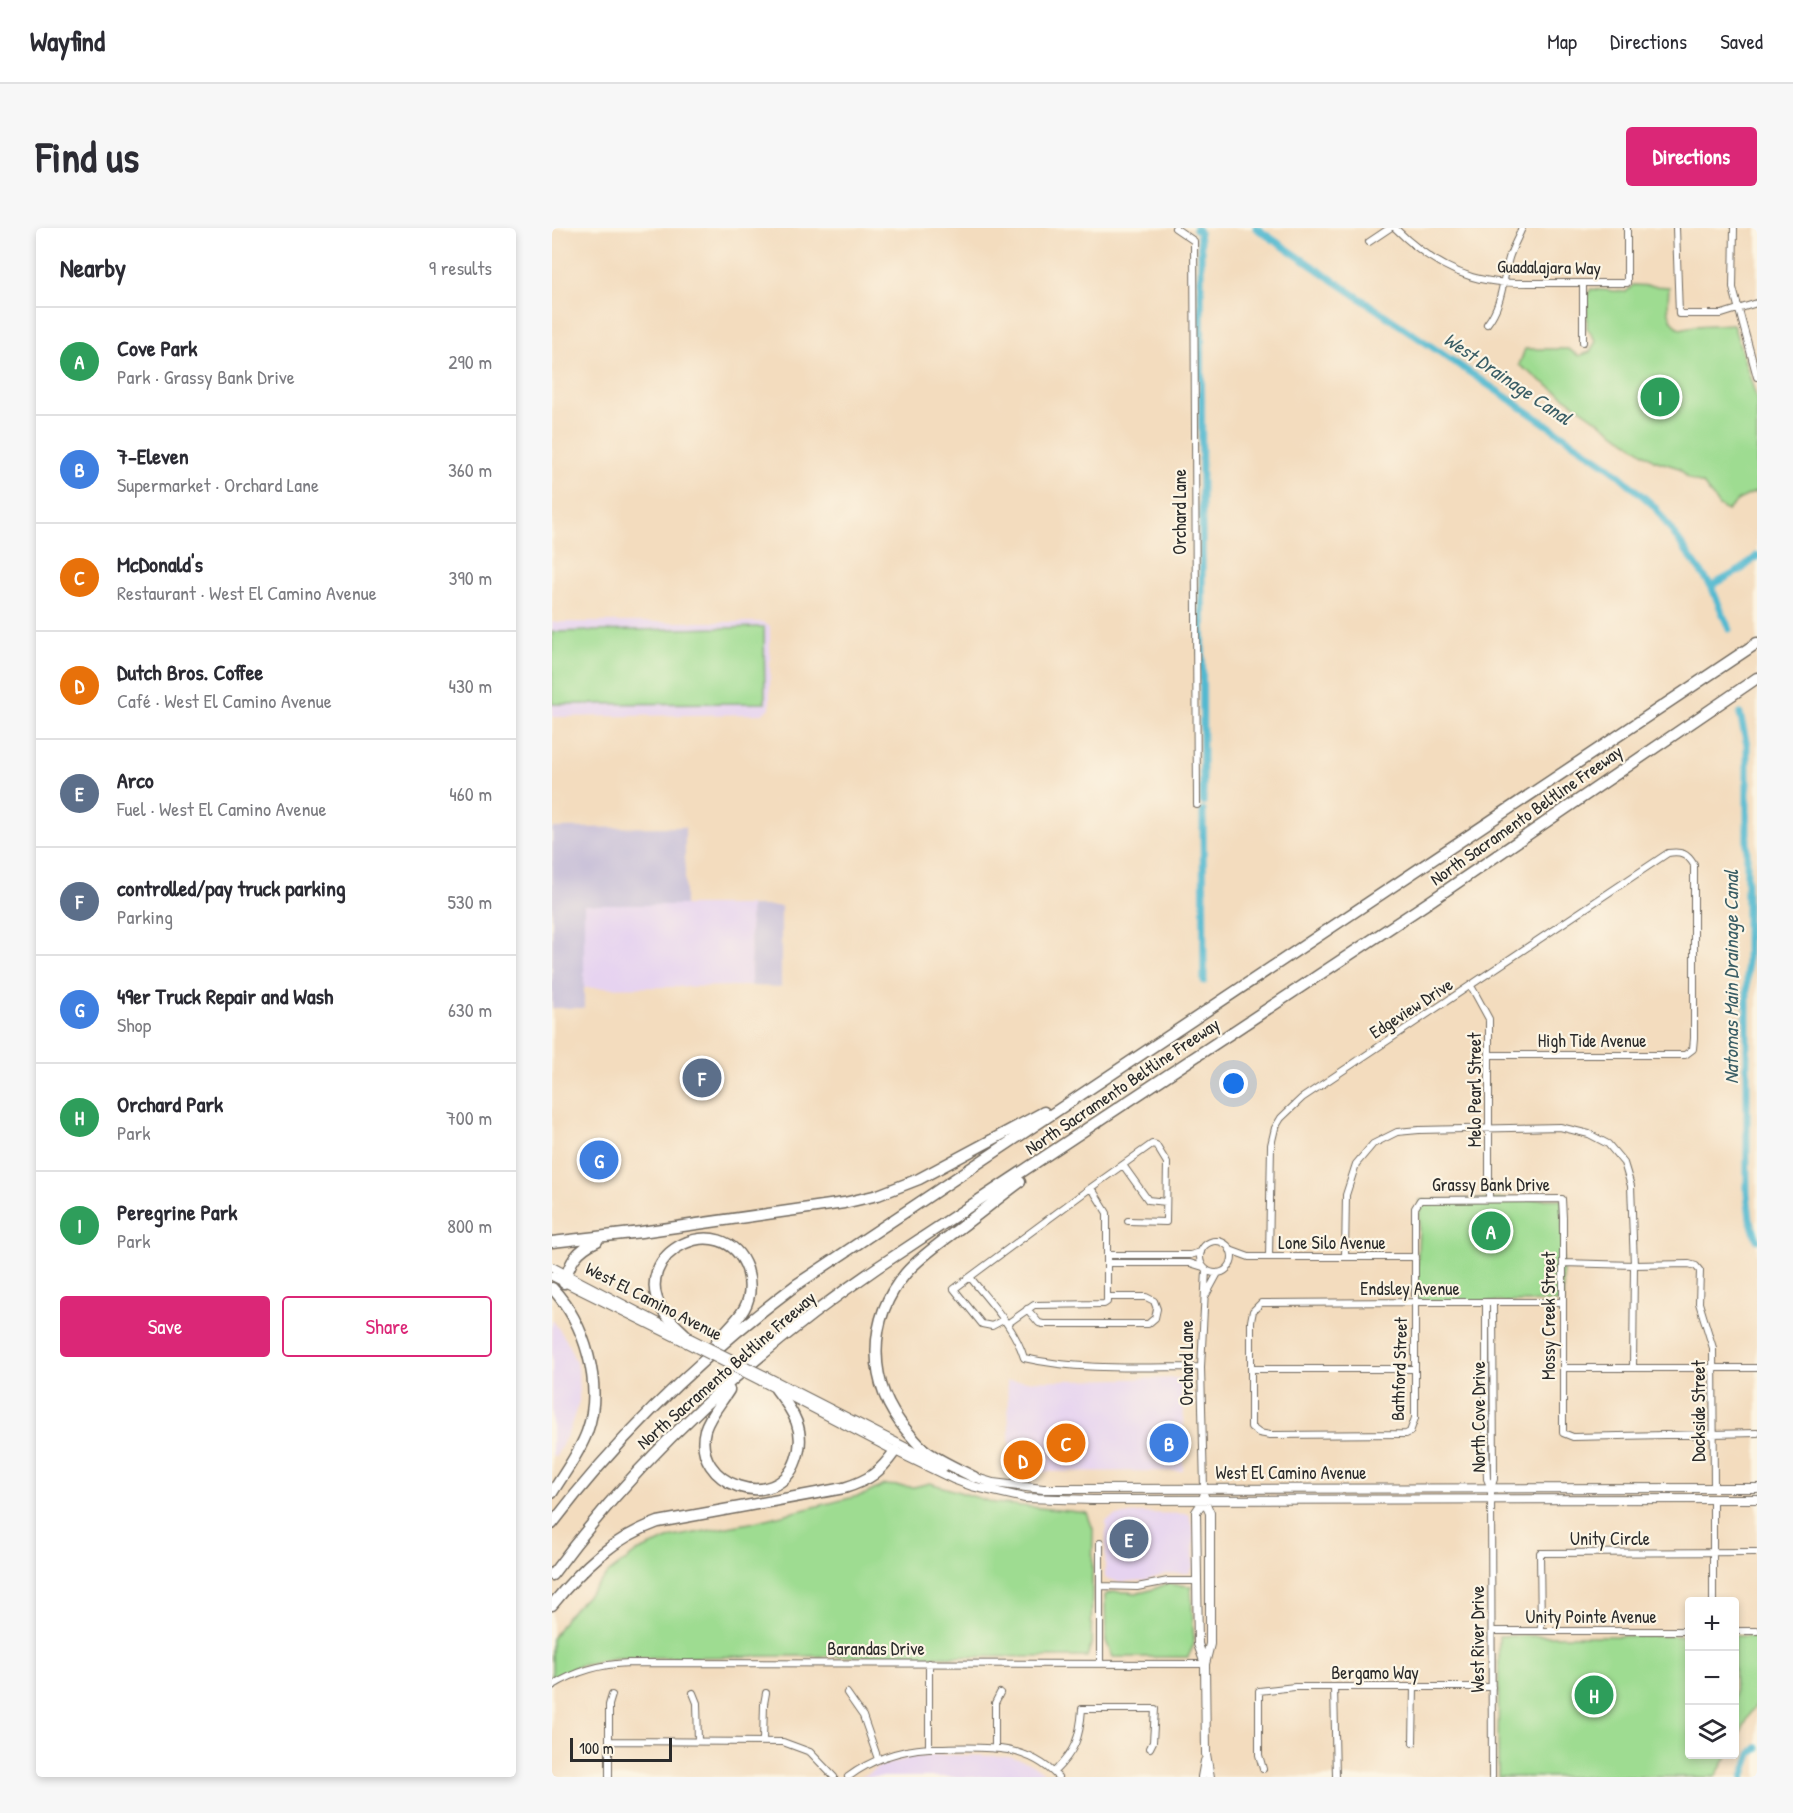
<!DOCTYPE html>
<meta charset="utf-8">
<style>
body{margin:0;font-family:"Patrick Hand",sans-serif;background:#f7f7f7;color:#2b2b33}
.controls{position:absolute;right:18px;bottom:18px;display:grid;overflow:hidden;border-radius:6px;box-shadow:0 3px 9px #0003}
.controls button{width:54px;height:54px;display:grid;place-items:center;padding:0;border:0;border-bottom:2px solid #e1e1e2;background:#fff;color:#2b2b33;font:30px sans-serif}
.scale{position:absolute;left:18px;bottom:15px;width:102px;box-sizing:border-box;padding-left:6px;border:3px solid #2b2b2b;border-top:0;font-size:16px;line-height:21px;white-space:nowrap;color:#2b2b2b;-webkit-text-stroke:4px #fcf5e5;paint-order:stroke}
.you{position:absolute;left:682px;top:856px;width:21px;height:21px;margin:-15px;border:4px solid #fff;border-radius:50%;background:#1a73e8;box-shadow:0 0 0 9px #1a73e833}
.badge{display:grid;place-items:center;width:39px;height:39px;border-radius:50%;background:#db2777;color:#fff;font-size:20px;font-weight:700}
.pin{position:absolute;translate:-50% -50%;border:3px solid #fff;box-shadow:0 2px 6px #0006}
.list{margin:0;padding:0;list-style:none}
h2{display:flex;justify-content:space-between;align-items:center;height:78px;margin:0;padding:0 24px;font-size:26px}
h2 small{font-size:20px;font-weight:400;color:#7c7c81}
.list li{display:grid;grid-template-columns:39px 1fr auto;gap:18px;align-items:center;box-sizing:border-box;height:108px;padding:0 24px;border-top:2px solid #e1e1e2}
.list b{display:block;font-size:22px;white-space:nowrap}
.list p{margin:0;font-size:20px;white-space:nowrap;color:#7c7c81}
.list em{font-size:20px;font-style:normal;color:#7c7c81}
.actions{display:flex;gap:12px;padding:18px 24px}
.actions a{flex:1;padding:14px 0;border:2px solid #db2777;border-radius:6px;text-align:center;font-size:21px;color:#db2777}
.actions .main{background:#db2777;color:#fff}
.icon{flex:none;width:33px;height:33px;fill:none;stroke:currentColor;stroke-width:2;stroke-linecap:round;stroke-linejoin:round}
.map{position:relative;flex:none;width:1205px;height:1549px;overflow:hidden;border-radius:6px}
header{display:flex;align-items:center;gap:36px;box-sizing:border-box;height:84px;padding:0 30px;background:#fff;border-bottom:2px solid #e1e1e2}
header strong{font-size:28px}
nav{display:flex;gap:33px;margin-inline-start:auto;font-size:21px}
.intro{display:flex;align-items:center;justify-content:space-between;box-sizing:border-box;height:144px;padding:0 36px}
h1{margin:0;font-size:42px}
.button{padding:15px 27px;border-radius:6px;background:#db2777;color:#fff;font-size:21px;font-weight:700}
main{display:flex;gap:36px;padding:0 36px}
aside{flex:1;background:#fff;border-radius:6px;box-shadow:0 3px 9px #0003}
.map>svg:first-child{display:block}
</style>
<header>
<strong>Wayfind</strong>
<nav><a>Map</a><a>Directions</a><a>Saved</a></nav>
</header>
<div class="intro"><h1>Find us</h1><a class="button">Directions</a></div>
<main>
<aside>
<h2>Nearby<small>9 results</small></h2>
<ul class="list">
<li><span class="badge" style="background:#2e9e5b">A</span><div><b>Cove Park</b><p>Park · Grassy Bank Drive</p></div><em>290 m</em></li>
<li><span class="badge" style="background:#3f7fe0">B</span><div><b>7-Eleven</b><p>Supermarket · Orchard Lane</p></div><em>360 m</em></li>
<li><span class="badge" style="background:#e8710a">C</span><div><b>McDonald's</b><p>Restaurant · West El Camino Avenue</p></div><em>390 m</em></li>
<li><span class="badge" style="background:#e8710a">D</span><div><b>Dutch Bros. Coffee</b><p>Café · West El Camino Avenue</p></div><em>430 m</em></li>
<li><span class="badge" style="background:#5c6f8a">E</span><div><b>Arco</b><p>Fuel · West El Camino Avenue</p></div><em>460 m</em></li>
<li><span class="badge" style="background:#5c6f8a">F</span><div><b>controlled/pay truck parking</b><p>Parking</p></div><em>530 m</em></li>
<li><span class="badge" style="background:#3f7fe0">G</span><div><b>49er Truck Repair and Wash</b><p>Shop</p></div><em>630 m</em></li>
<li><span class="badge" style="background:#2e9e5b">H</span><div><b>Orchard Park</b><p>Park</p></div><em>700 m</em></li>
<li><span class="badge" style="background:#2e9e5b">I</span><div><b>Peregrine Park</b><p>Park</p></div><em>800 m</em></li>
</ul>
<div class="actions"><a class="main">Save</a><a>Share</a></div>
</aside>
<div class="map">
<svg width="1205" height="1549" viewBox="0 0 1205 1549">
<rect width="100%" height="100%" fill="#fcf5e5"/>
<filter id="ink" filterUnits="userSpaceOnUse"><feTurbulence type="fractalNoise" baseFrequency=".0167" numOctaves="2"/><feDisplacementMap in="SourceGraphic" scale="12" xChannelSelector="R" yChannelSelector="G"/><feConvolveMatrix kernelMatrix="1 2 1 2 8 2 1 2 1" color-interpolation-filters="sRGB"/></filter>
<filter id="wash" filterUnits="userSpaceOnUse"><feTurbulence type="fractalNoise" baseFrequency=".008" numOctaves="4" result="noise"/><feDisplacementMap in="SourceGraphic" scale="24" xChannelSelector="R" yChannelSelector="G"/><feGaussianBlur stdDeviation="1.35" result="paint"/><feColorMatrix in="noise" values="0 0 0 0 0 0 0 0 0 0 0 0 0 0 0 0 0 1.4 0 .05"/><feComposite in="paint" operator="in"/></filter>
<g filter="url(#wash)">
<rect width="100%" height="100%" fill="#f3dcbe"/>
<path fill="#e6d3f0" d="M0 394H211L218 399V480L210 486 0 489Z
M32 677H198L199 758 32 760Z
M0 1091 15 1113 26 1140 27 1173 17 1203 4 1228 0 1227Z
M632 1150 631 1243 459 1244 455 1153Z
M587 1285 637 1286 642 1307 641 1339 637 1345 614 1346 594 1352 567 1354 553 1350 554 1293 563 1288Z
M393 1527 457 1528 479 1535 498 1549H309L327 1539 359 1529Z"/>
<path fill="#c8c0d8" d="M133 599V677H32V780H0V600Z
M198 678H229V759L199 758Z"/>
<path fill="#9edc91" stroke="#64845e" stroke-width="1.5" d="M1081 57 1117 59C1116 75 1113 91 1128 101L1143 98 1181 96 1205 172V266L1203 264 1186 272 1175 283 1167 278 1152 257 1136 250 1127 240 1102 232 967 137 973 121H1016L1027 128 1038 124 1044 113 1035 100V68L1039 61 1074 64Z
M212 399 213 475 0 476V404Z
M1010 971 1011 1074H864L868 972Z
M378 1255 443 1275 535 1285 541 1301 539 1416 535 1429 224 1428 62 1430 26 1438 0 1450V1411L14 1389 57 1345 85 1324 121 1309 198 1295 314 1266 332 1257 362 1259Z
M614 1356 639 1358 642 1416 636 1429H561L554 1413 553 1367C563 1361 575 1365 586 1365 596 1364 605 1360 614 1356Z
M947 1408H1137L1138 1526 1176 1527 1163 1549H946Z
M1182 1408H1205V1474L1183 1514Z"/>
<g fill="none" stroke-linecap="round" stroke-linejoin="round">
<path stroke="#52b9d0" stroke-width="7" d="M704 0 1059 240 1102 278 1159 358 1177 401
M644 1 647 3 649 22 651 574
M1159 358 1190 341 1205 328
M1188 486 1195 517V965L1198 991 1205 1012
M651 583 652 753
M1191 1549 1199 1526 1205 1520"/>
</g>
</g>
<g filter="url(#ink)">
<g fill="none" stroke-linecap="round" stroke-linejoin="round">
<g stroke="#71695e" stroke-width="8">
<path id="street" d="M623 0 642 13 645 577
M843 0C864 21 891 40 920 49 944 56 968 55 992 55 1020 55 1048 55 1075 55V0
M1124 0 1127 86H1170L1205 75
M1182 0 1181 60 1205 149
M817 14 838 0
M1031 55V114
M935 96C951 75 950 54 957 30 960 20 966 10 970 0
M919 758 937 791V970
M571 937 596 972 614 974
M537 961 600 916 604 917 615 935 614 994 576 993
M648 1029a16 16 0 1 1 32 0a16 16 0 1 1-32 0Z
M678 1022 697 1029H864
M555 1027H638L649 1024
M717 1029 719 917 723 900 729 890 750 870 1116 625C1129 623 1135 625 1142 637V810L1141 821 1133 827H937
M793 1029 794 967 804 936 821 916 845 904 867 902 1008 899 1037 906 1056 916 1072 935 1079 958 1082 1037 1137 1036 1144 1038 1148 1043 1147 1075 1161 1120 1162 1260
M555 1035H638L651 1039
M1011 1035 1082 1037 1081 1140
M418 1049 402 1061 430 1096 440 1098 451 1092
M654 1067 666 1045
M1011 1074C910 1074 810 1074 709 1075L701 1083 699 1093V1199L707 1205 718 1207 854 1206 858 1204 863 1190V980L868 972 1010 971 1011 990V1205L1021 1209 1205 1205
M934 1075V1216L935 1251 939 1260
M475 1081 487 1095 491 1096H596L603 1090 605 1081 602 1073 594 1069H555
M455 1096 482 1077 552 1076 555 1074V985L542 964 537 961 418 1049C437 1074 463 1099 472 1130 529 1143 590 1139 649 1139
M1011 1140H1205
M699 1141H863
M652 1260 649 1139 654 1042
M1161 1272V1374
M548 1315V1358L585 1359 616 1353H645
M548 1358V1435
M940 1403H1138
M989 1403 988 1325 1205 1324
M1182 1403H1205
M377 1435V1520
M0 1458C24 1443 50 1436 77 1435L653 1436
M782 1459 784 1549
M141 1465 145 1475 146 1513
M295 1465 311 1488 326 1531
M57 1513 231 1514 258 1524 282 1549
M211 1513 212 1476 214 1465
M861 1515 862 1459
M443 1520V1475L448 1465
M711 1541 707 1527V1463L743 1459H940
M502 1544C523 1523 528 1510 530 1481H603L601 1514 598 1520
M57 1549V1477L60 1467
M296 1549C320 1531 347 1522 377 1520 423 1520 472 1512 506 1549
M940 1549 939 1260 942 1251 941 1075"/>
</g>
<g stroke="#71695e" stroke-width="10">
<path id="secondary" d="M0 1039 130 1107
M0 1048 133 1114
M212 1147 392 1239
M209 1153 343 1223 401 1251 420 1258 473 1270 541 1272 1205 1271
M418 1248 441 1255 491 1261 1205 1260
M652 1268V1272L658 1285V1416L653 1436
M652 1272 644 1284 646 1416 653 1436 654 1526 658 1549
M650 1549 653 1533"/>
</g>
<g stroke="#71695e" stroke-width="13">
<path id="highway" d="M0 1014 89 1004 292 975 326 967 367 951 492 884
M12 1055C18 1034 24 1022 45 1013
M0 1060C33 1095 52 1157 35 1204 27 1226 12 1245 0 1265
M136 1109C128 1101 117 1092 111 1083 74 1025 172 977 195 1041 199 1055 199 1069 192 1081 185 1093 173 1103 165 1113
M177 1162C169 1175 157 1188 153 1202 139 1257 225 1287 244 1232 255 1203 241 1183 224 1161
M422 1249C406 1241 388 1233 374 1223 367 1218 361 1210 355 1203 315 1157 314 1092 354 1045 367 1030 384 1018 400 1006 423 989 445 971 468 954
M0 1296C70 1204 152 1126 244 1057L1205 415
M0 1347C88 1227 203 1123 326 1039L877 674 1205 450
M0 1377C30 1340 61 1310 106 1294L292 1260C318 1252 328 1244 343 1223"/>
</g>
<use href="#street" stroke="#fff" stroke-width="6"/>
<use href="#secondary" stroke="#fff" stroke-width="8"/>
<use href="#highway" stroke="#fff" stroke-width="10"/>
<g stroke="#71695e" stroke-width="10" stroke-linecap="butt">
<path id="secondary-bridge" d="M136 1109 212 1147
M134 1115 209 1153"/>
</g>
<use href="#secondary-bridge" stroke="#fff" stroke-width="8"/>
</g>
</g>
<g text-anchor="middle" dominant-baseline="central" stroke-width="4.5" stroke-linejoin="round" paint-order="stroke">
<g font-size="18" fill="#2b2b2b" stroke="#fcf5e5">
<text transform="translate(997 39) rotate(1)">Guadalajara Way</text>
<text transform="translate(627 284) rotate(-90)">Orchard Lane</text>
<text transform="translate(974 587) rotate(-35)">North Sacramento Beltline Freeway</text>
<text transform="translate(859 780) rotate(-33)">Edgeview Drive</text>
<text x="1040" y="812">High Tide Avenue</text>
<text transform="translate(570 858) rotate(-34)">North Sacramento Beltline Freeway</text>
<text transform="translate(922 862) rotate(-90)">Melo Pearl Street</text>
<text x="939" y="956">Grassy Bank Drive</text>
<text x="780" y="1014">Lone Silo Avenue</text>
<text x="858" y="1060">Endsley Avenue</text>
<text transform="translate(102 1073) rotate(27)">West El Camino Avenue</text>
<text transform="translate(996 1088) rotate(-90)">Mossy Creek Street</text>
<text transform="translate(634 1135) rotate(-90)">Orchard Lane</text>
<text transform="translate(847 1141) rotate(-88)">Bathford Street</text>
<text transform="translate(174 1142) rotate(-41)">North Sacramento Beltline Freeway</text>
<text transform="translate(1146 1183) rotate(-90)">Dockside Street</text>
<text transform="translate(926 1189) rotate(-90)">North Cove Drive</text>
<text x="739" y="1244">West El Camino Avenue</text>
<text x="1058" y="1310">Unity Circle</text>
<text x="1039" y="1388">Unity Pointe Avenue</text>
<text transform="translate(925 1411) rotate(-90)">West River Drive</text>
<text x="324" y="1420">Barandas Drive</text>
<text x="823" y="1444">Bergamo Way</text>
</g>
<g font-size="20" font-style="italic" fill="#395d65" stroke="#fcf5e5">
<text transform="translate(956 150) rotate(34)">West Drainage Canal</text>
<text transform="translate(1178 749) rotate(-90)">Natomas Main Drainage Canal</text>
</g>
</g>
</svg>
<div class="controls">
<button>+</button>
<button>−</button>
<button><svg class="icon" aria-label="layers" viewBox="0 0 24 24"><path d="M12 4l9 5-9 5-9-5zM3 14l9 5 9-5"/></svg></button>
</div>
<div class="scale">100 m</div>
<div class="you"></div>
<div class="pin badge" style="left:939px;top:1003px;background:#2e9e5b">A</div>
<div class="pin badge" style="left:617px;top:1215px;background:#3f7fe0">B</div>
<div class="pin badge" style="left:514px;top:1215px;background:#e8710a">C</div>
<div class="pin badge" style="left:471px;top:1232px;background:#e8710a">D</div>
<div class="pin badge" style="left:577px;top:1311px;background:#5c6f8a">E</div>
<div class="pin badge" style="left:150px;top:850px;background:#5c6f8a">F</div>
<div class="pin badge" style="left:47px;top:932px;background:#3f7fe0">G</div>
<div class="pin badge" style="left:1042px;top:1467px;background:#2e9e5b">H</div>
<div class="pin badge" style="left:1108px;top:169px;background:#2e9e5b">I</div>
</div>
</main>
